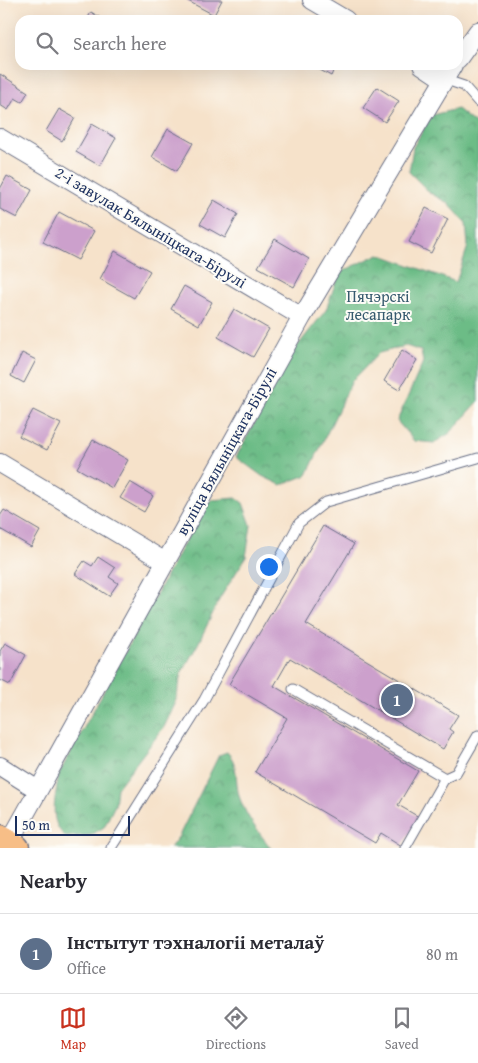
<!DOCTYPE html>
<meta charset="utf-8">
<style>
body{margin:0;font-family:"Gentium Book Plus",serif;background:#f7f7f7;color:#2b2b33}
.scale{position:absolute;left:15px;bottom:12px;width:115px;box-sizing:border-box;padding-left:5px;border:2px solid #1b2f5e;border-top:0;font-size:14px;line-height:18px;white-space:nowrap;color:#1b2f5e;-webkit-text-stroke:4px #fdfcf7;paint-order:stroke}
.you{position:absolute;left:268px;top:566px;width:18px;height:18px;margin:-12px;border:4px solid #fff;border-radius:50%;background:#1a73e8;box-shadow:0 0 0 8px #1a73e833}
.badge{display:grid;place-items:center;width:32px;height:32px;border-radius:50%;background:#c8321e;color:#fff;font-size:16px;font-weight:700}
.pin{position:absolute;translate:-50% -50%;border:2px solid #fff;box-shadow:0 1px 5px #0006}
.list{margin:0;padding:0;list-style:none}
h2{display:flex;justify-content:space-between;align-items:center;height:65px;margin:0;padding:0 20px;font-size:21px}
h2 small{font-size:16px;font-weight:400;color:#7c7c81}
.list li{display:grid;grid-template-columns:32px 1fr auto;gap:15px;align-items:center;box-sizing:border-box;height:80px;padding:0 20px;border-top:1px solid #e1e1e2}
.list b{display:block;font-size:19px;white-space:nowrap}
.list p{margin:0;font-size:16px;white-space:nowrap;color:#7c7c81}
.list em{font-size:16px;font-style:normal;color:#7c7c81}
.icon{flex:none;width:28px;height:28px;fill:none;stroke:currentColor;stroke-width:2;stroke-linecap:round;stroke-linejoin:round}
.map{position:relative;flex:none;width:478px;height:848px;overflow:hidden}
.search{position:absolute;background:#fff;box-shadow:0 5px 20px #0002;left:15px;right:15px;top:15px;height:55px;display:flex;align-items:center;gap:12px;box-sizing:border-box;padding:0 18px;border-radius:15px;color:#7c7c81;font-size:19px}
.sheet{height:145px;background:#fff}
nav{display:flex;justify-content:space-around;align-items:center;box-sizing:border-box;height:70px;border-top:1px solid #e1e1e2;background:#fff;font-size:14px;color:#7c7c81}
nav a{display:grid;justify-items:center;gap:2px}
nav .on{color:#c8321e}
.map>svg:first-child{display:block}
</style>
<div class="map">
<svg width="478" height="848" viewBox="0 0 478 848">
<defs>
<pattern id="forest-crowns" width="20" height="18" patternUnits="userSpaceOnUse" patternTransform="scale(1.25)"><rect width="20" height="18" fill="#6cbc86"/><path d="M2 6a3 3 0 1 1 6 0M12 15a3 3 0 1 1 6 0" fill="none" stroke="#589971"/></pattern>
</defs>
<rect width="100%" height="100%" fill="#fdfcf7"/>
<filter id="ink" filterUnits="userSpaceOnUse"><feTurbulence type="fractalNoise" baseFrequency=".02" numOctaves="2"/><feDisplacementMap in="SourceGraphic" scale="10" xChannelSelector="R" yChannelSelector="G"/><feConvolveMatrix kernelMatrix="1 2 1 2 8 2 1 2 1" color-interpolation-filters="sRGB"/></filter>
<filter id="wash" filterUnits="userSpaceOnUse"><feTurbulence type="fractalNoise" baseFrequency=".0096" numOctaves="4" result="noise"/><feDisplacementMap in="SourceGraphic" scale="20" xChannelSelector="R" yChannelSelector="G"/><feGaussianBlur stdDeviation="1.12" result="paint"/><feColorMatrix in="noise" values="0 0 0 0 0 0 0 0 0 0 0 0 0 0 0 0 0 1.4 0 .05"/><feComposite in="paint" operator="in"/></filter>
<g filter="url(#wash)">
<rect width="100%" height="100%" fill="#f6e2ca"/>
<path fill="url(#forest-crowns)" stroke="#447672" d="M457 109 478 126V402L450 433 434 443 414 441 397 421 423 362 421 351 406 346 379 353 352 381 307 475 281 485 262 476 236 457 295 349 326 310 339 273 379 254 456 282 468 246 466 223 448 203 430 193 409 172 413 147 432 115Z
M236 498 243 503 251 525 246 557 220 598 198 644 182 672 175 704 164 727 117 788 115 805 104 827 91 835 66 837C47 822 56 796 59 774L204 506 211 500Z
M227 752C240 765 234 783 240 799 247 818 259 833 271 848H170L179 836 219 755Z"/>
<g id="blocks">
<path fill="#cca0cc" d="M186 0H222L214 15Z
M91 12 104 20H87Z
M311 65H336L331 76Z
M0 74 28 92 22 102 15 98 8 110 0 105Z
M377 87 399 101 385 122 363 108Z
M59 109 75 118 62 141 46 131Z
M92 124 116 138 100 166 76 152Z
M168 129 193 143 177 171 152 157Z
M7 176 32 190 17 218 0 209V189Z
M214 200 238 214 225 238 200 224Z
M426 208 448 219 431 253 409 242Z
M59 212 94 231 78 260 43 242Z
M275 239 309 259 294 287 258 267Z
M115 251 150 271 134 298 100 279Z
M184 286 212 302 199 325 171 309Z
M234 309 269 329 253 357 218 337Z
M402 350 417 360 399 390 384 381Z
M22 353 36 360 24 383 11 376Z
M33 410 61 424 47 450 19 436Z
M93 440 128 460 112 488 77 468Z
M130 482 153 496 144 512 120 498Z
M4 510 40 531 31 547 0 529V516Z
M323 526 354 544 306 624 458 715 449 729 453 732 443 749 290 658 274 686 418 771 398 805 419 817 402 846 381 833 375 843 255 772 287 718 229 684Z
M98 557 115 568 109 577 118 583 109 596 75 574 84 561 92 566Z
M5 643 26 655 10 685 0 680V651Z"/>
</g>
</g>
<g filter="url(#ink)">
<use href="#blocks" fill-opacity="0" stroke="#686e84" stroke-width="1"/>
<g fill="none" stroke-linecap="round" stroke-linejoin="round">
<g stroke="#686e84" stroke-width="11">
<path id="lane" d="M443 79 464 86 478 102
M293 689 445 778
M111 848 204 700 299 523 326 502 478 458
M405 848 445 778 456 773 478 735"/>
</g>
<g stroke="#686e84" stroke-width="20">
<path id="street" d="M312 0 346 20
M458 59 478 31
M422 65 443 79
M0 138 302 317
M0 463 164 561
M0 766 38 790
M9 843 302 317 453 65"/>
</g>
<g stroke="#686e84" stroke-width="29">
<path id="primary" d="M0 838 16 848"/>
</g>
<use href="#lane" stroke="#fff" stroke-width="9"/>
<use href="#street" stroke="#fff" stroke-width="18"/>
<use href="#primary" stroke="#f7be87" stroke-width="26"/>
</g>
</g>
<g text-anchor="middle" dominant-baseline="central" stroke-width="4" stroke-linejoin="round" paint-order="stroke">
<g font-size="16" fill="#1b2f5e" stroke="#fdfcf7">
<text transform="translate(151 227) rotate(31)">2-і завулак Бялыніцкага-Бірулі</text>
<text transform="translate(226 451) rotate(-61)">вуліца Бялыніцкага-Бірулі</text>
</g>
<g font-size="16" fill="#365a6e" stroke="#fdfcf7">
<text x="378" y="296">Пячэрскі<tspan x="378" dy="18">лесапарк</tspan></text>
</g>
</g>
</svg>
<div class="scale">50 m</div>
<div class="you"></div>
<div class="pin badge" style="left:397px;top:700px;background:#5c6f8a">1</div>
<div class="search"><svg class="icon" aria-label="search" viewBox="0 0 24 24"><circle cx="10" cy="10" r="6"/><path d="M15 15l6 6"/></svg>Search here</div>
</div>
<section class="sheet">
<h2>Nearby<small></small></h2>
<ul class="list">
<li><span class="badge" style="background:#5c6f8a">1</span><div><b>Інстытут тэхналогіі металаў</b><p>Office</p></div><em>80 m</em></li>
</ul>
</section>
<nav>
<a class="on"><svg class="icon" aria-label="map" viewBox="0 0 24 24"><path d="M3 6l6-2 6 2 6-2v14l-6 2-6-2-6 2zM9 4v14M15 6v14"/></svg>Map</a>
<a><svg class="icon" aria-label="directions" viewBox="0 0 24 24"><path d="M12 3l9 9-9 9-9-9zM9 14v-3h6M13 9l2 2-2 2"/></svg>Directions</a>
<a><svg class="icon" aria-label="saved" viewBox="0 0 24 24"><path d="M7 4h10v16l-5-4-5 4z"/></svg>Saved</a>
</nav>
